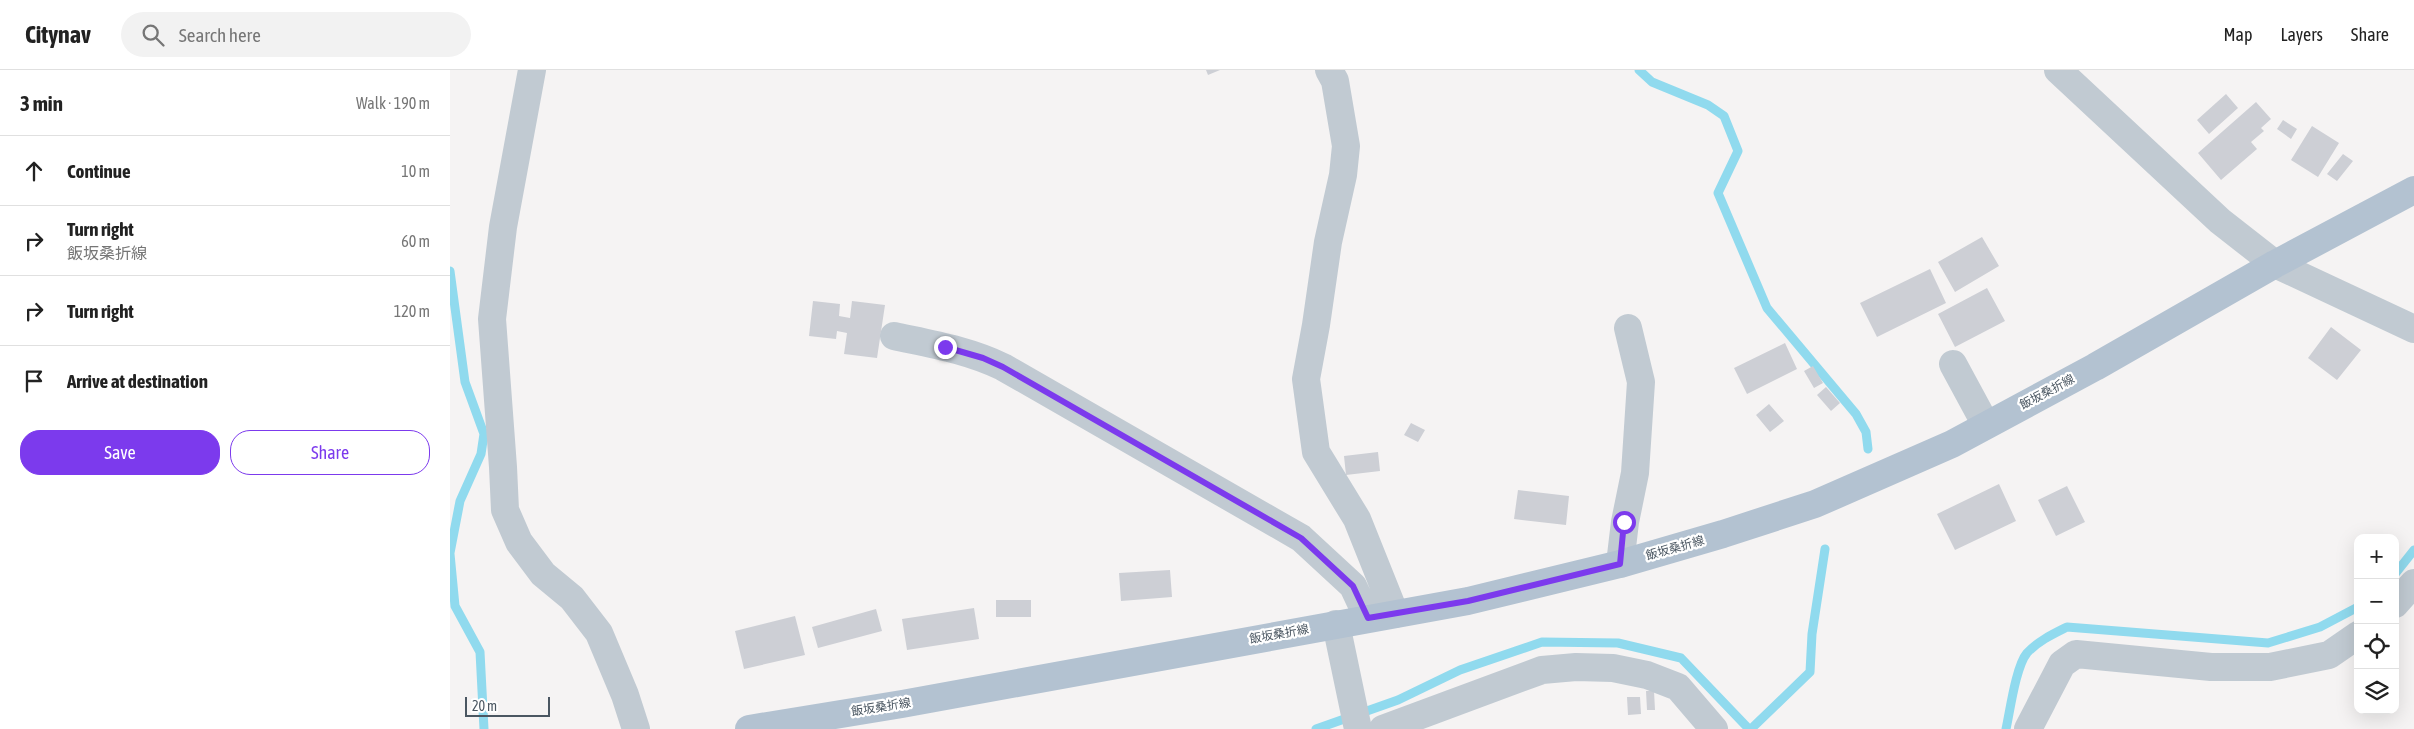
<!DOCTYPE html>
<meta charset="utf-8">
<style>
body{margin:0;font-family:"Asap Condensed","Noto Sans JP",sans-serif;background:#f2f2f2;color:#222}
.controls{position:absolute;right:15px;bottom:15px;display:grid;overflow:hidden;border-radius:10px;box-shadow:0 5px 20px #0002}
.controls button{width:45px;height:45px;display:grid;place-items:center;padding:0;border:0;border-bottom:1px solid #e0e0e0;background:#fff;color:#222;font:25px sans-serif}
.scale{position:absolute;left:15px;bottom:12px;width:85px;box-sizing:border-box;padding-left:5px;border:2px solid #4a5661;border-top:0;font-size:14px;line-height:18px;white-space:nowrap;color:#4a5661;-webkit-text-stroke:4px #fff;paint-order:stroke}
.stop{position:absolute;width:15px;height:15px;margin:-11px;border:4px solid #7c3aed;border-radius:50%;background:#fff}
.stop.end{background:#7c3aed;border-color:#fff;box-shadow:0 1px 5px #0008}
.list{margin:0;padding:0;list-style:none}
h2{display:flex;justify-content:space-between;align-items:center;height:65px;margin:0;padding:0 20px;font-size:21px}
h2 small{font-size:16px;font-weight:400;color:#767676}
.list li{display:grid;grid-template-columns:32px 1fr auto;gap:15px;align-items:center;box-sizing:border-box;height:70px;padding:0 20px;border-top:1px solid #e0e0e0}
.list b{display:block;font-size:19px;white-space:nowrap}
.list p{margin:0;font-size:16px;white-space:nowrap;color:#767676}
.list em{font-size:16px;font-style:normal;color:#767676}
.actions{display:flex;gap:10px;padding:15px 20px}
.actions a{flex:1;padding:11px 0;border:1px solid #7c3aed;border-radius:20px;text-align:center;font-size:18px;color:#7c3aed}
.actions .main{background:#7c3aed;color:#fff}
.icon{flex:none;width:28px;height:28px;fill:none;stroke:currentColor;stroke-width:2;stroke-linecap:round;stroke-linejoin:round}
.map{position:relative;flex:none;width:1964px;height:659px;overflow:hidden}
header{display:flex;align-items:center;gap:30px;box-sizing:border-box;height:70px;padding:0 25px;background:#fff;border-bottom:1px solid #e0e0e0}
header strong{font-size:24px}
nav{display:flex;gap:28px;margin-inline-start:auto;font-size:18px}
.search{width:350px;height:45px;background:#f2f2f2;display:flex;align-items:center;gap:12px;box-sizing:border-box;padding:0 18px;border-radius:28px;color:#767676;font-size:19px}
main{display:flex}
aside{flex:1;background:#fff}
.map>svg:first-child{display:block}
</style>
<header>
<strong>Citynav</strong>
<div class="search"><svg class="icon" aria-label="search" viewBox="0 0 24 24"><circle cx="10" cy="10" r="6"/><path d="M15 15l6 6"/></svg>Search here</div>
<nav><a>Map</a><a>Layers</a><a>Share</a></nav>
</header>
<main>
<aside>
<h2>3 min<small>Walk · 190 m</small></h2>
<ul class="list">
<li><svg class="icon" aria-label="ahead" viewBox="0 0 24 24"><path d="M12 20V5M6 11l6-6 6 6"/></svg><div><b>Continue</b></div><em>10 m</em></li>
<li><svg class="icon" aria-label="right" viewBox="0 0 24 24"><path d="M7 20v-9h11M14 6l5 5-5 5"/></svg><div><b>Turn right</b><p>飯坂桑折線</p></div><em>60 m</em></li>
<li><svg class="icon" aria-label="right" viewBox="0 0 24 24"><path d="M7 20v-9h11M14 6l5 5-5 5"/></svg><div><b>Turn right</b></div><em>120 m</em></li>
<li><svg class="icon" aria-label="arrive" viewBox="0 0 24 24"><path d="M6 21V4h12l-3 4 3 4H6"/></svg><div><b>Arrive at destination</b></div></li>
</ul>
<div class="actions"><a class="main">Save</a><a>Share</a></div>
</aside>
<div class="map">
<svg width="1964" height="659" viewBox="0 0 1964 659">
<rect width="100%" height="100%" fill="#f5f3f3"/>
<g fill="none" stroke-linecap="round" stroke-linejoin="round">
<path stroke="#90daee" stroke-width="9" d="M1189 0 1202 12 1258 35 1274 46 1288 81 1268 123 1317 238 1406 344 1416 362 1418 379
M0 201 15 312 34 364 31 384 10 431 0 483
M0 484 5 536 30 582 34 659
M1945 504 1964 480
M866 659 948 630 1010 600 1092 572 1168 573 1231 588 1299 659
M1301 659 1360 602 1362 564 1375 479
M1556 659C1560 641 1566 596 1577 583 1588 571 1603 564 1617 557L1818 573 1870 557 1908 537"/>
</g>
<path fill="#cdcfd5" d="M756 0H770L758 5Z
M1776 24 1788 38 1759 64 1747 50Z
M1806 32 1821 49 1811 58 1814 61 1801 72 1807 79 1771 110 1748 83Z
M1833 50 1847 59 1841 69 1827 59Z
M1862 56 1889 73 1868 107 1841 90Z
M1893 84 1903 91 1887 111 1877 104Z
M1532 167 1549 196 1505 222 1488 192Z
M1480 199 1496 233 1427 267 1410 233Z
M1537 218 1555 251 1505 277 1488 244Z
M363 231 390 234 389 246 400 248 402 231 435 235 427 288 394 284 397 263 387 261 386 269 359 266Z
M1881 257 1911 280 1887 310 1858 288Z
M1335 273 1347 299 1297 324 1284 298Z
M1363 296 1373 313 1364 318 1354 301Z
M1376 317 1390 333 1381 341 1367 325Z
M1319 334 1334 351 1320 362 1306 345Z
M961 353 975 360 968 372 954 365Z
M928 382 930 401 896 405 894 386Z
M1549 414 1566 451 1505 480 1487 444Z
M1617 416 1635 452 1606 466 1588 430Z
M1068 420 1119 426 1116 455 1064 449Z
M720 500 722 527 671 531 669 503Z
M546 530H581V547H546Z
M524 538 529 569 457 580 452 549Z
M426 539 432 561 368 578 362 557Z
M345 546 355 585 294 599 285 561Z
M1196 621H1204L1205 640H1197Z
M1177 627H1190L1191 644 1178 645Z"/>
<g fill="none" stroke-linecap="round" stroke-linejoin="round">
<path stroke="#c1cad2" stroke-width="28" d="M82 0 53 157 42 249 53 397 55 440 69 472 93 504 122 528 149 563 175 625 186 659
M879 0 885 11 896 76 893 105 878 172 866 255 856 309 866 382 907 449 945 544
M1608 0 1770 151 1825 194 1964 259
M444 266C481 274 518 280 553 297L851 468 903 516 918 548
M1503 294 1536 355
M1170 494 1175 452 1185 403 1191 312 1178 258
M1945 534 1964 513
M886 554 908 659
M933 659 1092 600 1126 597 1163 598 1197 605 1228 617 1264 659
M1578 659 1612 594 1626 584 1761 597H1820L1879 585 1908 565"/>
<path stroke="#b3c2d1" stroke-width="28" d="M299 659 452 634 1018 531 1170 494 1273 464 1365 434 1502 374 1645 297 1825 194 1964 120"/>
</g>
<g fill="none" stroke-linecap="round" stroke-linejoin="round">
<path stroke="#7c3aed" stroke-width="6" d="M495 277 533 288 553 297 851 468 903 516 918 548 1018 531 1170 494 1174 452"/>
</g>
<g text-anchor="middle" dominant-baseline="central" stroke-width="4.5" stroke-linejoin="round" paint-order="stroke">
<g font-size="12" fill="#4a5661" stroke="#fff">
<text transform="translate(1597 322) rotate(-28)">飯坂桑折線</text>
<text transform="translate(1225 478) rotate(-16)">飯坂桑折線</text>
<text transform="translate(829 564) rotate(-10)">飯坂桑折線</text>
<text transform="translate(431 637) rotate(-9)">飯坂桑折線</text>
</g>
</g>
</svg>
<div class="controls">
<button>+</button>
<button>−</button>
<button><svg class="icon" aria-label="locate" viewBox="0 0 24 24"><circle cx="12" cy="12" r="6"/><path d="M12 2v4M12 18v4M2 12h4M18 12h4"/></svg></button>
<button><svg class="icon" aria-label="layers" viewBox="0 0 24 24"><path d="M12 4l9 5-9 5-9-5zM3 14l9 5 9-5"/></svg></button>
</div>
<div class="scale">20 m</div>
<div class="stop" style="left:1174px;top:452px"></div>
<div class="stop end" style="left:495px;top:277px"></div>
</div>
</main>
